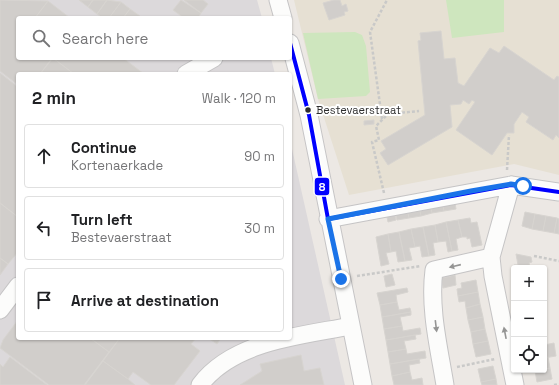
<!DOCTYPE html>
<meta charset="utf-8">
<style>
body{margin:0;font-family:"Space Grotesk",sans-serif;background:#f6f6f6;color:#202124}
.controls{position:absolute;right:12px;bottom:12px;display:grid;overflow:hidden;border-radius:4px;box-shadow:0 1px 3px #0004}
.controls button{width:36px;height:36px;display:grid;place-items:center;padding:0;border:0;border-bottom:1px solid #e0e0e0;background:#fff;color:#202124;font:20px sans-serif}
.stop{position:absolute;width:12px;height:12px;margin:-9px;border:3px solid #1a73e8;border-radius:50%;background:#fff}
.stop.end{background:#1a73e8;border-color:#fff;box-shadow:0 1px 4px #0008}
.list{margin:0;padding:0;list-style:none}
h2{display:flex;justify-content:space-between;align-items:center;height:52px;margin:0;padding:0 16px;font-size:17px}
h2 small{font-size:13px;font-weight:400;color:#757577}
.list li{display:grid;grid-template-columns:26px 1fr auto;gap:12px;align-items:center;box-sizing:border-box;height:64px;margin:0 8px 8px;padding:0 8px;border:1px solid #e0e0e0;border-radius:4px}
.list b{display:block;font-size:15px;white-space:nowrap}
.list p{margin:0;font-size:13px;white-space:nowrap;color:#757577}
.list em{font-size:13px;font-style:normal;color:#757577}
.icon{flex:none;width:22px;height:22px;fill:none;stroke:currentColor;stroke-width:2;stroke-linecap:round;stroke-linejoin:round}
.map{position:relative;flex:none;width:559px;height:385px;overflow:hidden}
.search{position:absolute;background:#fff;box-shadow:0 1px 3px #0004;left:16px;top:16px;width:276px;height:44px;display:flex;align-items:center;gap:10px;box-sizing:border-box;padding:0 14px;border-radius:4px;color:#757577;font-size:15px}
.panel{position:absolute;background:#fff;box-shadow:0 1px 3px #0004;left:16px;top:72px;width:276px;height:268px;border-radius:4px}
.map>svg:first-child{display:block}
</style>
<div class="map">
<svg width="559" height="385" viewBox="0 0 559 385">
<rect width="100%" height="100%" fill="#ece8e4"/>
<path fill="#dcd9db" d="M0 0H257L262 18H18V58H271L275 74H18V338H290V140L345 385H0Z"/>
<path fill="#e6e0d3" d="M294 0H559V175L514 164 349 195 318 99Z"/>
<path fill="#cee6be" d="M446 0H504V32L452 38Z
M355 32 362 35 366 46 370 92 366 96 318 99 303 33Z"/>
<path fill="#d1cecb" stroke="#d7d4d0" d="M0 0 48 1 35 18H18V58H52L40 74H18V85L0 71Z
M79 0H93L88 7Z
M93 0H107L97 14 88 7Z
M107 0 121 2 109 18H103L97 14Z
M181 0 201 13 198 18H184L173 10Z
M184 0H203L208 4 201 13Z
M334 0H340L342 6 346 4 348 11 344 12 345 15 329 20 323 3Z
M48 1 70 18H35Z
M121 2 130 9 123 18H109Z
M130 9 140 16 138 18H123Z
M441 31 444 59 455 58 458 83 464 86 490 48 499 53 504 46 554 80 557 76 559 77V138L556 135 553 140 526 122 529 117 522 112 514 124V133H507L492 155 456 130 475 102 472 100 469 104 463 100 461 104 450 105 452 127 388 165 380 153 386 149 381 141 425 115 418 41 421 40 420 33Z
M53 58 74 74H40Z
M53 58H123L144 74H74Z
M0 73 18 87V217L0 203Z
M374 120V124L364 125V121Z
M0 203 18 217V252L8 264 0 258Z
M455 203 456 209 444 211 443 206Z
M443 206 444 211 432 213 431 208Z
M431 208 432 213 421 216 420 211Z
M420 211 421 216 409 218 408 213Z
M525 212 535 214 532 229 522 226Z
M408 213 409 218 397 220 396 215Z
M535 214 546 216 543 231 532 229Z
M395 215 396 220 388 222 387 217Z
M546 216 557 218 554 233 543 231Z
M470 218 471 223 477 222 482 245 472 247 470 238 467 239V237H462L458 220Z
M557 218 559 219V234L554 233Z
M458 220 462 237 456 239 458 250 452 251 446 222Z
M446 222 452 251 448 252 446 241 438 242 435 225Z
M435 225 438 242 433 243 435 255 429 256 423 227Z
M423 227 429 256 422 257 420 246 415 247 411 229Z
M411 229 415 247 409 248 412 260 405 261 399 232Z
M399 232 405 261 398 262 396 251 391 252 388 234Z
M388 234 391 252 386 253 389 264 381 266 376 237Z
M516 254 531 257 532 262 529 263 530 268H514V265H518Z
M0 258 8 264 0 275Z
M392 274 395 285 386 287 384 276Z
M455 275 456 285 443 288 442 278Z
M476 280 478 292 458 296 457 289 462 288 461 283Z
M407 288 408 292 396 295 397 302 380 305 377 293Z
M478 292 480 304 466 308 465 301 459 302 458 296Z
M397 302 399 310 410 308 411 312 382 317 380 305Z
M480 304 483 317 468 320 466 308Z
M411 312V315L400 317 402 326 384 329 382 317Z
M483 317 485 329 471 332 468 320Z
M18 320V338H90L109 352 84 385H49L0 348 3 340Z
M402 326 403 331 420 328 421 334 386 340 384 329Z
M485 329 488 341 473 344 471 332Z
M415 335 416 339 404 341 406 349 388 352 386 340Z
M90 338H120L109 352Z
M120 338H196L191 344 200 351 174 385H151L133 372 128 379 103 361Z
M208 338H221L217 344Z
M488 341 491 354 476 357 473 344Z
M554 343 556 356 544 358V345Z
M406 349 407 354 425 351 426 358 390 364 388 352Z
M301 355 304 371 320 368 324 385H240L262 371 260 364Z
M10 357 47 385H0V364L3 367Z
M548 357 550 368 544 369V358Z
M419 359 420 363 409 365 410 372 392 376 390 364Z
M103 361 128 379 135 385H85Z
M493 366 496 379 481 382 478 369Z
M550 368 552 379 537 382 535 371Z
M410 372 412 380 422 378 423 385H394L392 376Z
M496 379 497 385H482L481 382Z"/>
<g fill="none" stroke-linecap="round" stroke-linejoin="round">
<g stroke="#c5c4c5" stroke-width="19">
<path id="minor" d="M278 0 283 18
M290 43 309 115 363 385
M186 74 214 58
M511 185 491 257 493 276 515 385
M328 219 511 185 559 192
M0 310 18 286
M200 385C233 341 300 336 351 326
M445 385C439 348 429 308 434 270L491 257"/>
</g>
<path stroke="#c9c9c8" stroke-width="2.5" stroke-dasharray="3 2" stroke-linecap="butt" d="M382 119 370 32 387 0
M507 170 509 135
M384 193 372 142 379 140 376 126 388 114 419 111
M534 256 559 261
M357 276 421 266
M457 367 495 359
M554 385 559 384"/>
<use href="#minor" stroke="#fcfcfb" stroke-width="17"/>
<g stroke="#fff" stroke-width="7">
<path id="bus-1" d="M290 43 309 115 328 219 511 185 559 192"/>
</g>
<use href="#bus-1" stroke="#00f" stroke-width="4"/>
</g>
<defs><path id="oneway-solid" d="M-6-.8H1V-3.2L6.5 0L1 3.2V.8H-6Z"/></defs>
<g fill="#959594">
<use href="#oneway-solid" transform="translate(455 266) rotate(167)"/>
<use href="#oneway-solid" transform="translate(436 326) rotate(83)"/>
<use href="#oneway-solid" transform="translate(505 333) rotate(-101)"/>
</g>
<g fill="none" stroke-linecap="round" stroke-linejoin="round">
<path stroke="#1a73e8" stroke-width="5" d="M341 279 328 219 471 191 511 184 523 186"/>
</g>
<circle fill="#2e2e2e" stroke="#fff" stroke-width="1.5" cx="308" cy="110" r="3.5"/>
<g text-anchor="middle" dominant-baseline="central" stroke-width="4" stroke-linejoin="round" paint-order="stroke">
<g font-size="11" fill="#2e2e2e" stroke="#fff" text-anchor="start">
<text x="316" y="110">Bestevaerstraat</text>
</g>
</g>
<rect stroke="#fff" stroke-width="1.5" x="314" y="177" width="16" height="19" rx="4" fill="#00f"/>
<g font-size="11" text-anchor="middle" font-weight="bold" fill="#fff">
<text x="322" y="191">8</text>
</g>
</svg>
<div class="controls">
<button>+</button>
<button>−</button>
<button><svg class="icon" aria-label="locate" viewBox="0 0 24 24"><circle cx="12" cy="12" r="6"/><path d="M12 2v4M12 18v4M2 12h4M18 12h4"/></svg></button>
</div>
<div class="stop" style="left:523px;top:186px"></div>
<div class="stop end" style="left:341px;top:279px"></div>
<div class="search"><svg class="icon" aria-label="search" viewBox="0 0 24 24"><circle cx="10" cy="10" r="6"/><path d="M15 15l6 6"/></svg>Search here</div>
<section class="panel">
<h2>2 min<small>Walk · 120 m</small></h2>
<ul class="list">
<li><svg class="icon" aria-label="ahead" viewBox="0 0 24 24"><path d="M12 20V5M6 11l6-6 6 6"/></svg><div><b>Continue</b><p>Kortenaerkade</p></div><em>90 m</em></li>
<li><svg class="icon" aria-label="left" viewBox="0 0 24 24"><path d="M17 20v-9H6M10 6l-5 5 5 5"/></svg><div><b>Turn left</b><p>Bestevaerstraat</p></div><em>30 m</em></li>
<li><svg class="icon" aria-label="arrive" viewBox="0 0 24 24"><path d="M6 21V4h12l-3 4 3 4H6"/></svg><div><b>Arrive at destination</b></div></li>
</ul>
</section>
</div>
